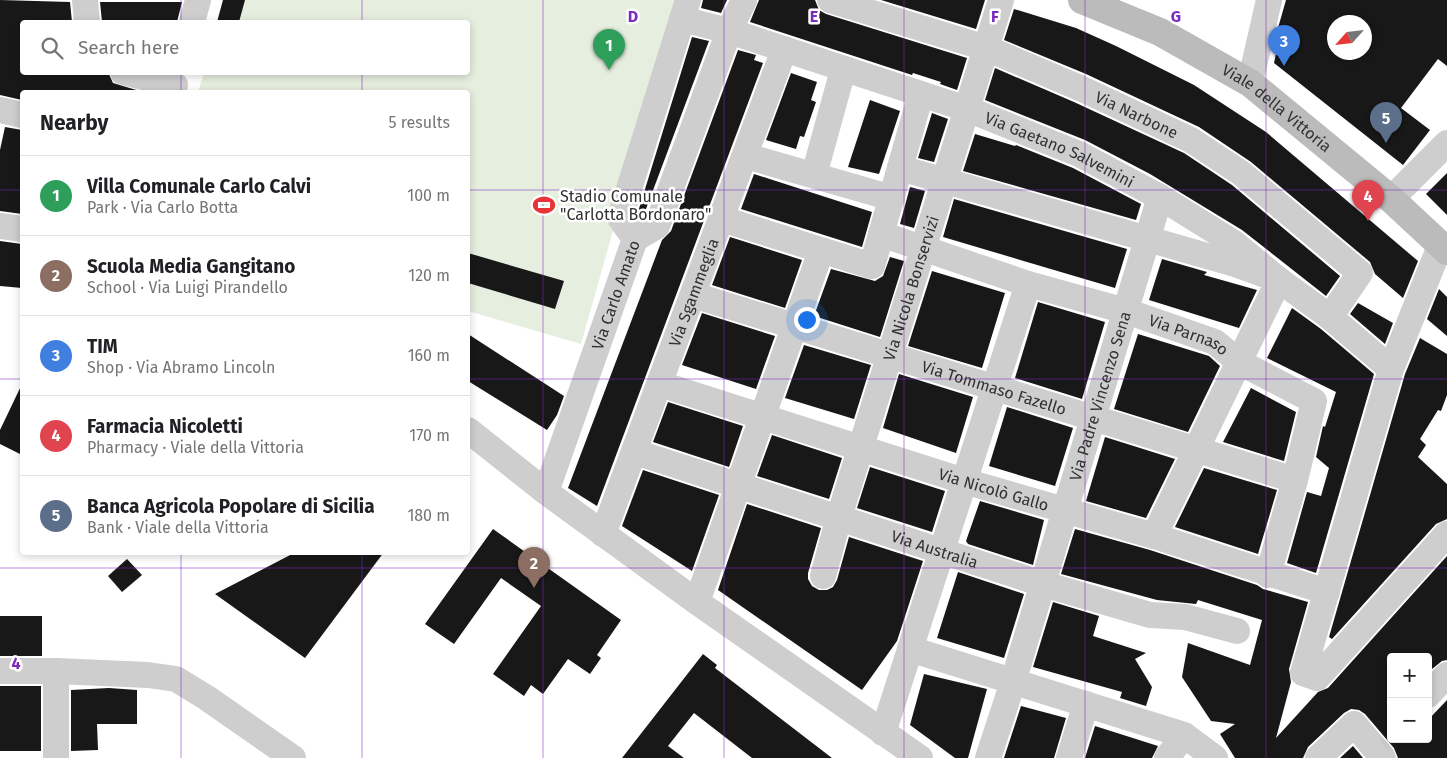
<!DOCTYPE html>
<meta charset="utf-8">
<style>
body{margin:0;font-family:"Fira Sans",sans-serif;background:#f2f2f2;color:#202124}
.controls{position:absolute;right:15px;bottom:15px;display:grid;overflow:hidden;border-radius:5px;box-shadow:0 2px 8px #0003}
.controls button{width:45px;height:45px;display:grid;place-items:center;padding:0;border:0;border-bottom:1px solid #e0e0e0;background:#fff;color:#202124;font:25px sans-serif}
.compass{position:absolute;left:1327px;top:15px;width:45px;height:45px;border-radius:50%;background:#fff;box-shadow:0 2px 8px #0003;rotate:243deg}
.you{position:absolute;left:806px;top:319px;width:18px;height:18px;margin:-12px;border:4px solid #fff;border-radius:50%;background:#1a73e8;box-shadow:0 0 0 8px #1a73e833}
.badge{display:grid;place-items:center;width:32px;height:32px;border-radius:50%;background:#e83339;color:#fff;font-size:16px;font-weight:700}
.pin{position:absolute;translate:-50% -41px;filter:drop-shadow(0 1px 2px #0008)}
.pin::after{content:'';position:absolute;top:26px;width:18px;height:15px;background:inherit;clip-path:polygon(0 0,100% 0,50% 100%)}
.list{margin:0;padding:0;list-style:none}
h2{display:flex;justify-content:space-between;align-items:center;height:65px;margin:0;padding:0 20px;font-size:21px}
h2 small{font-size:16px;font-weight:400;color:#757577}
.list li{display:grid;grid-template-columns:32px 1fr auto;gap:15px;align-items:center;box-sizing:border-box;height:80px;padding:0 20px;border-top:1px solid #e0e0e0}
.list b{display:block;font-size:19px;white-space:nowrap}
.list p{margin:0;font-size:16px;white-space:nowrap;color:#757577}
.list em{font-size:16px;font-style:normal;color:#757577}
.icon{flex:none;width:28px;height:28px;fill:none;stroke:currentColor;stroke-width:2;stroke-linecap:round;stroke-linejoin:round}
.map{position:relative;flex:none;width:1447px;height:758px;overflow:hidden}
.search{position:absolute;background:#fff;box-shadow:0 2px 8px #0003;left:20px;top:20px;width:450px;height:55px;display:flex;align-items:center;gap:12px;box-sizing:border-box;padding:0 18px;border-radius:5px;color:#757577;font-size:19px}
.panel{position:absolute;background:#fff;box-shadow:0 2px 8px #0003;left:20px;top:90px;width:450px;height:465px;border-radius:5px}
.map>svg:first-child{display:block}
</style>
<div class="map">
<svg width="1447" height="758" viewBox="0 0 1447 758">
<rect width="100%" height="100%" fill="#fff"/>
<path fill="#e6eedf" d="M223 0H678L581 344 468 311V92H198L204 73 468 72V22H217Z"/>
<path fill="#181818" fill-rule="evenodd" d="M0 0 70 2 72 22H22V72H108L113 83 143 92H22V100L0 95Z
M223 0H245L239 22H217Z
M703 0H727L721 13 701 8Z
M759 0H815L819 10 826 14 967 58 957 90 940 84 941 82 913 73 912 75 750 22Z
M881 0H985L976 29Z
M1286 0H1447V66L1438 59 1401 108 1430 130 1403 165 1274 63 1280 35H1276ZM1334 22H1364V52H1334Z
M100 2H182L177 22H102Z
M1014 9 1076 28 1116 46 1194 85 1266 132 1418 261 1403 298 1375 274 1370 262 1251 162 1199 127 1086 74 1004 40Z
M692 37 709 41 643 217 637 215Z
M738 50 756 55 754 60 763 63 597 506 568 488 662 240 671 231Z
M995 68 1074 102 1184 153 1232 185 1340 276 1326 296 1242 230 1150 174 1085 140 985 100Z
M791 73 817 82 811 100 816 102 804 137 800 136 796 149 766 140Z
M870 100 900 111 879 174 848 167Z
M932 113 948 119 934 162 918 158Z
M5 127 22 130V214L0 211V150Z
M975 134 1015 146 1016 145 1073 168 1141 204 1136 220 963 171Z
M1447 173V215L1426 194Z
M754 174 872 212 862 247 741 209Z
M910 187 925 191 914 228 900 224Z
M954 199 1127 249 1115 288 943 237Z
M730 237 802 260 785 308 712 285Z
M0 241 22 244V288L0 286Z
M468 253 564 281 555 309 468 283Z
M890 257 904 261 880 337 814 316 831 269 875 281 883 276Z
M1162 259 1207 272 1204 275 1257 290 1239 328 1149 300Z
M932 271 1005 293 982 368 908 346Z
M1439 289 1447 297V336L1427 319Z
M1038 302 1105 322 1082 399 1015 378Z
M1358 303 1393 323 1385 344 1350 314Z
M1292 308 1321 329 1374 374 1316 573 1287 563 1307 492 1321 496 1329 468 1316 457 1323 426 1325 427 1336 392 1267 358Z
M702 313 775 336 756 389 682 365Z
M468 334 564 396 557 415 547 430 468 381Z
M1138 334 1209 356 1220 366 1188 432 1114 409Z
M1420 338 1447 354V395L1441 411 1438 410 1420 439 1426 445 1418 457 1447 484V519L1436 524 1332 639 1329 637 1405 374Z
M804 345 871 365 854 419 785 398Z
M899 374 973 397 956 453 883 428Z
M22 384V455L0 444V430Z
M1251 388 1296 412 1284 461 1223 442Z
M668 402 743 426 729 467 653 442Z
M1007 407 1073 428 1055 486 989 466Z
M772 435 842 458 829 499 757 476Z
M1105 437 1175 459 1146 518 1086 501Z
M870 467 945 491 932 532 857 508Z
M1204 468 1277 490 1258 554 1175 527Z
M643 470 719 495 692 571 622 526Z
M980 501 1044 520 1033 565 968 544 966 541Z
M747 504 821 528 808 573V579L812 586 819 590H827L833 587 837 580 849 537 923 561 897 641 862 690 718 590Z
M493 529 621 620 597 655 601 658 590 674 568 659 543 694 531 685 524 696 493 674 541 606 501 578 454 644 425 624Z
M1075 529 1150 550 1257 585 1263 589 1308 602 1289 669 1291 682 1276 738 1318 692 1328 688 1447 556V660L1442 661 1432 669 1428 667V657H1391V739H1428V720L1447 700V758H1398L1394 748 1365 714 1359 710 1351 709 1344 713 1308 747 1303 758H1235L1220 734 1235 724 1211 721 1182 677 1188 643 1250 665 1262 620 1198 600 1196 604 1157 600 1061 574Z
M296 552H384L305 658 215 594Z
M127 559 142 575 122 592 108 576Z
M958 572 1024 594 1004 658 937 638Z
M1053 602 1099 616 1093 636 1146 653 1135 659 1152 687 1146 706 1120 698 1122 692 1033 667Z
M0 616H42V656H0Z
M703 654 717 665 715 668 832 758H752L694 713 668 746 684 758H622Z
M924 674 987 689 968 758H955L910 725Z
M0 686H41V751H0Z
M109 688 137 690V724H97L98 750 71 751V690Z
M1021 706 1066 718 1054 758H1004Z
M1095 726 1158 746 1152 758H1085Z
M1353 746 1363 758H1340Z"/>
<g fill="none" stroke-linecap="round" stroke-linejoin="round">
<g stroke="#cecece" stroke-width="26">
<path d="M85 0 87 22"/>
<path id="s1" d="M830 0 986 48 1080 88 1191 140 1241 173 1360 273 1330 317"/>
<path id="s2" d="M682 19 729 31 967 109 1079 154 1160 197 1234 243 1279 280 1330 317 1391 369"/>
<path d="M192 22 198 0"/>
<path d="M123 72 175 85"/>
<path d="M1250 83 1269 0"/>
<path d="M0 110 22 115"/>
<path d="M746 156 892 198"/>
<path d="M900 168 1235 264 1279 280 1154 536"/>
<path d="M814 175 843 70"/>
<path d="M1391 199 1447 143"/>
<path d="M722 219 872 266 921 94"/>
<path d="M0 226 22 229"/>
<path id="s3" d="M881 234 1028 284 1126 311 1215 342 1239 362 1314 401 1295 480 1268 575"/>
<path d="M635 239 620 218 688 0"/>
<path d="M1440 246 1391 369 1303 673 1317 678 1447 534"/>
<path id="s4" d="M693 295 1295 480"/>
<path id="s5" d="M660 384 964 481 1154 536 1327 592"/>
<path d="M468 430 546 492 697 602 920 758"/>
<path id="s6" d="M635 452 1043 584 1150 615 1185 617 1237 631"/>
<path id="s7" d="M546 492 635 239 657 226 729 31 744 0"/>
<path id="s8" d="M603 534 784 50"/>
<path id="s9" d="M823 576 839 517 1001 0"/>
<path d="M697 602 821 251"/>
<path d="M910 649 1184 735 1215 758"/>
<path d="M0 671H56L148 675 176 679 207 698 293 758"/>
<path d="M1428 695 1447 675"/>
<path d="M883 733 1028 284"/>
<path d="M56 758V671"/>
<path id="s10" d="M988 758 1013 682 1160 197"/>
<path d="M1069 758 1086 704"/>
<path d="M1167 758 1184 735"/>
<path d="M1318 758 1354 724 1383 758"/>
</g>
<path stroke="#bbb" stroke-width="28" id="s11" d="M1082 0 1160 32 1250 83 1391 199 1447 251"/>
</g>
<path fill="none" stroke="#7b2cbf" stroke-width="1" stroke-opacity="0.55" d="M181 0V22M362 0V22M543 0V758M724 0V758M904 0V758M1085 0V758M1266 0V758M181 72V92M362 72V92M0 190H22M468 190H1447M0 379H22M468 379H1447M181 552V758M362 552V758M0 568H1447"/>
<defs>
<g id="stadium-bare" transform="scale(1.725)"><path d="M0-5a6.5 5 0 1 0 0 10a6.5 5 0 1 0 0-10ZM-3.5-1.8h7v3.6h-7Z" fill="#e83339" stroke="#fff" stroke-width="2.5" paint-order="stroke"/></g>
</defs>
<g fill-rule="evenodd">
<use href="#stadium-bare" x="544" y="205"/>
</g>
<g text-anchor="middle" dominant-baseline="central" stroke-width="5" stroke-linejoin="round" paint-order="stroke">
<g font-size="16" fill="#313131" stroke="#fff">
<text stroke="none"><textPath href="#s11" startOffset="224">Viale della Vittoria</textPath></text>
<text stroke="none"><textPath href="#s1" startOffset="328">Via Narbone</textPath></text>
<text stroke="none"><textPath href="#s2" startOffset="400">Via Gaetano Salvemini</textPath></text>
<text stroke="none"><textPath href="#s9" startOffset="301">Via Nicola Bonservizi</textPath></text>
<text stroke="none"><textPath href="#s8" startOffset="258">Via Sgammeglia</textPath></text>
<text stroke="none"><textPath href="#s7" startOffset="209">Via Carlo Amato</textPath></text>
<text stroke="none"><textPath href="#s3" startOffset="324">Via Parnaso</textPath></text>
<text stroke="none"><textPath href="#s4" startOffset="315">Via Tommaso Fazello</textPath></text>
<text stroke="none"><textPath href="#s10" startOffset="379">Via Padre Vincenzo Sena</textPath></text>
<text stroke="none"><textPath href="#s5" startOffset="350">Via Nicolò Gallo</textPath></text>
<text stroke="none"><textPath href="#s6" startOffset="315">Via Australia</textPath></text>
</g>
<g font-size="16" fill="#313131" stroke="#fff" text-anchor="start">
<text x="560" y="196">Stadio Comunale<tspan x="560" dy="18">"Carlotta Bordonaro"</tspan></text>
</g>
</g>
<g font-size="16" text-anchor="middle" font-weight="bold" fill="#7b2cbf" stroke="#fff" stroke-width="5" stroke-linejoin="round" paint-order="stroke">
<text x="633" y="22">D</text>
<text x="814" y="22">E</text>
<text x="995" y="22">F</text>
<text x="1176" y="22">G</text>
<text x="16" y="669">4</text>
</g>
</svg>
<div class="controls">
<button>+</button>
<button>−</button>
</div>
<svg class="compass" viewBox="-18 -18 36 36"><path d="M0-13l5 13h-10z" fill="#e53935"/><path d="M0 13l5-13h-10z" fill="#757577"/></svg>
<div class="you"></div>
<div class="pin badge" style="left:609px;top:70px;background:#2e9e5b">1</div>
<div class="pin badge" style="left:534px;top:588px;background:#8d6e63">2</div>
<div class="pin badge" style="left:1284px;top:66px;background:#3f7fe0">3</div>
<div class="pin badge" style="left:1368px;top:221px;background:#e0444e">4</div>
<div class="pin badge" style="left:1386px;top:143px;background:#5c6f8a">5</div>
<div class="search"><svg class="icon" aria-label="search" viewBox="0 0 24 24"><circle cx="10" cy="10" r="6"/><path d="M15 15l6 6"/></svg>Search here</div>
<section class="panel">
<h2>Nearby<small>5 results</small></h2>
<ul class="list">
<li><span class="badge" style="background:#2e9e5b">1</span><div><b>Villa Comunale Carlo Calvi</b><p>Park · Via Carlo Botta</p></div><em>100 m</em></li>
<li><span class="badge" style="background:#8d6e63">2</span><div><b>Scuola Media Gangitano</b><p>School · Via Luigi Pirandello</p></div><em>120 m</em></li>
<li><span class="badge" style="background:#3f7fe0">3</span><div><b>TIM</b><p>Shop · Via Abramo Lincoln</p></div><em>160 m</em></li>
<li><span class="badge" style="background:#e0444e">4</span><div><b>Farmacia Nicoletti</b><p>Pharmacy · Viale della Vittoria</p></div><em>170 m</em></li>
<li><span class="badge" style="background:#5c6f8a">5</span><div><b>Banca Agricola Popolare di Sicilia</b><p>Bank · Viale della Vittoria</p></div><em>180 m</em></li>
</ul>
</section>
</div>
